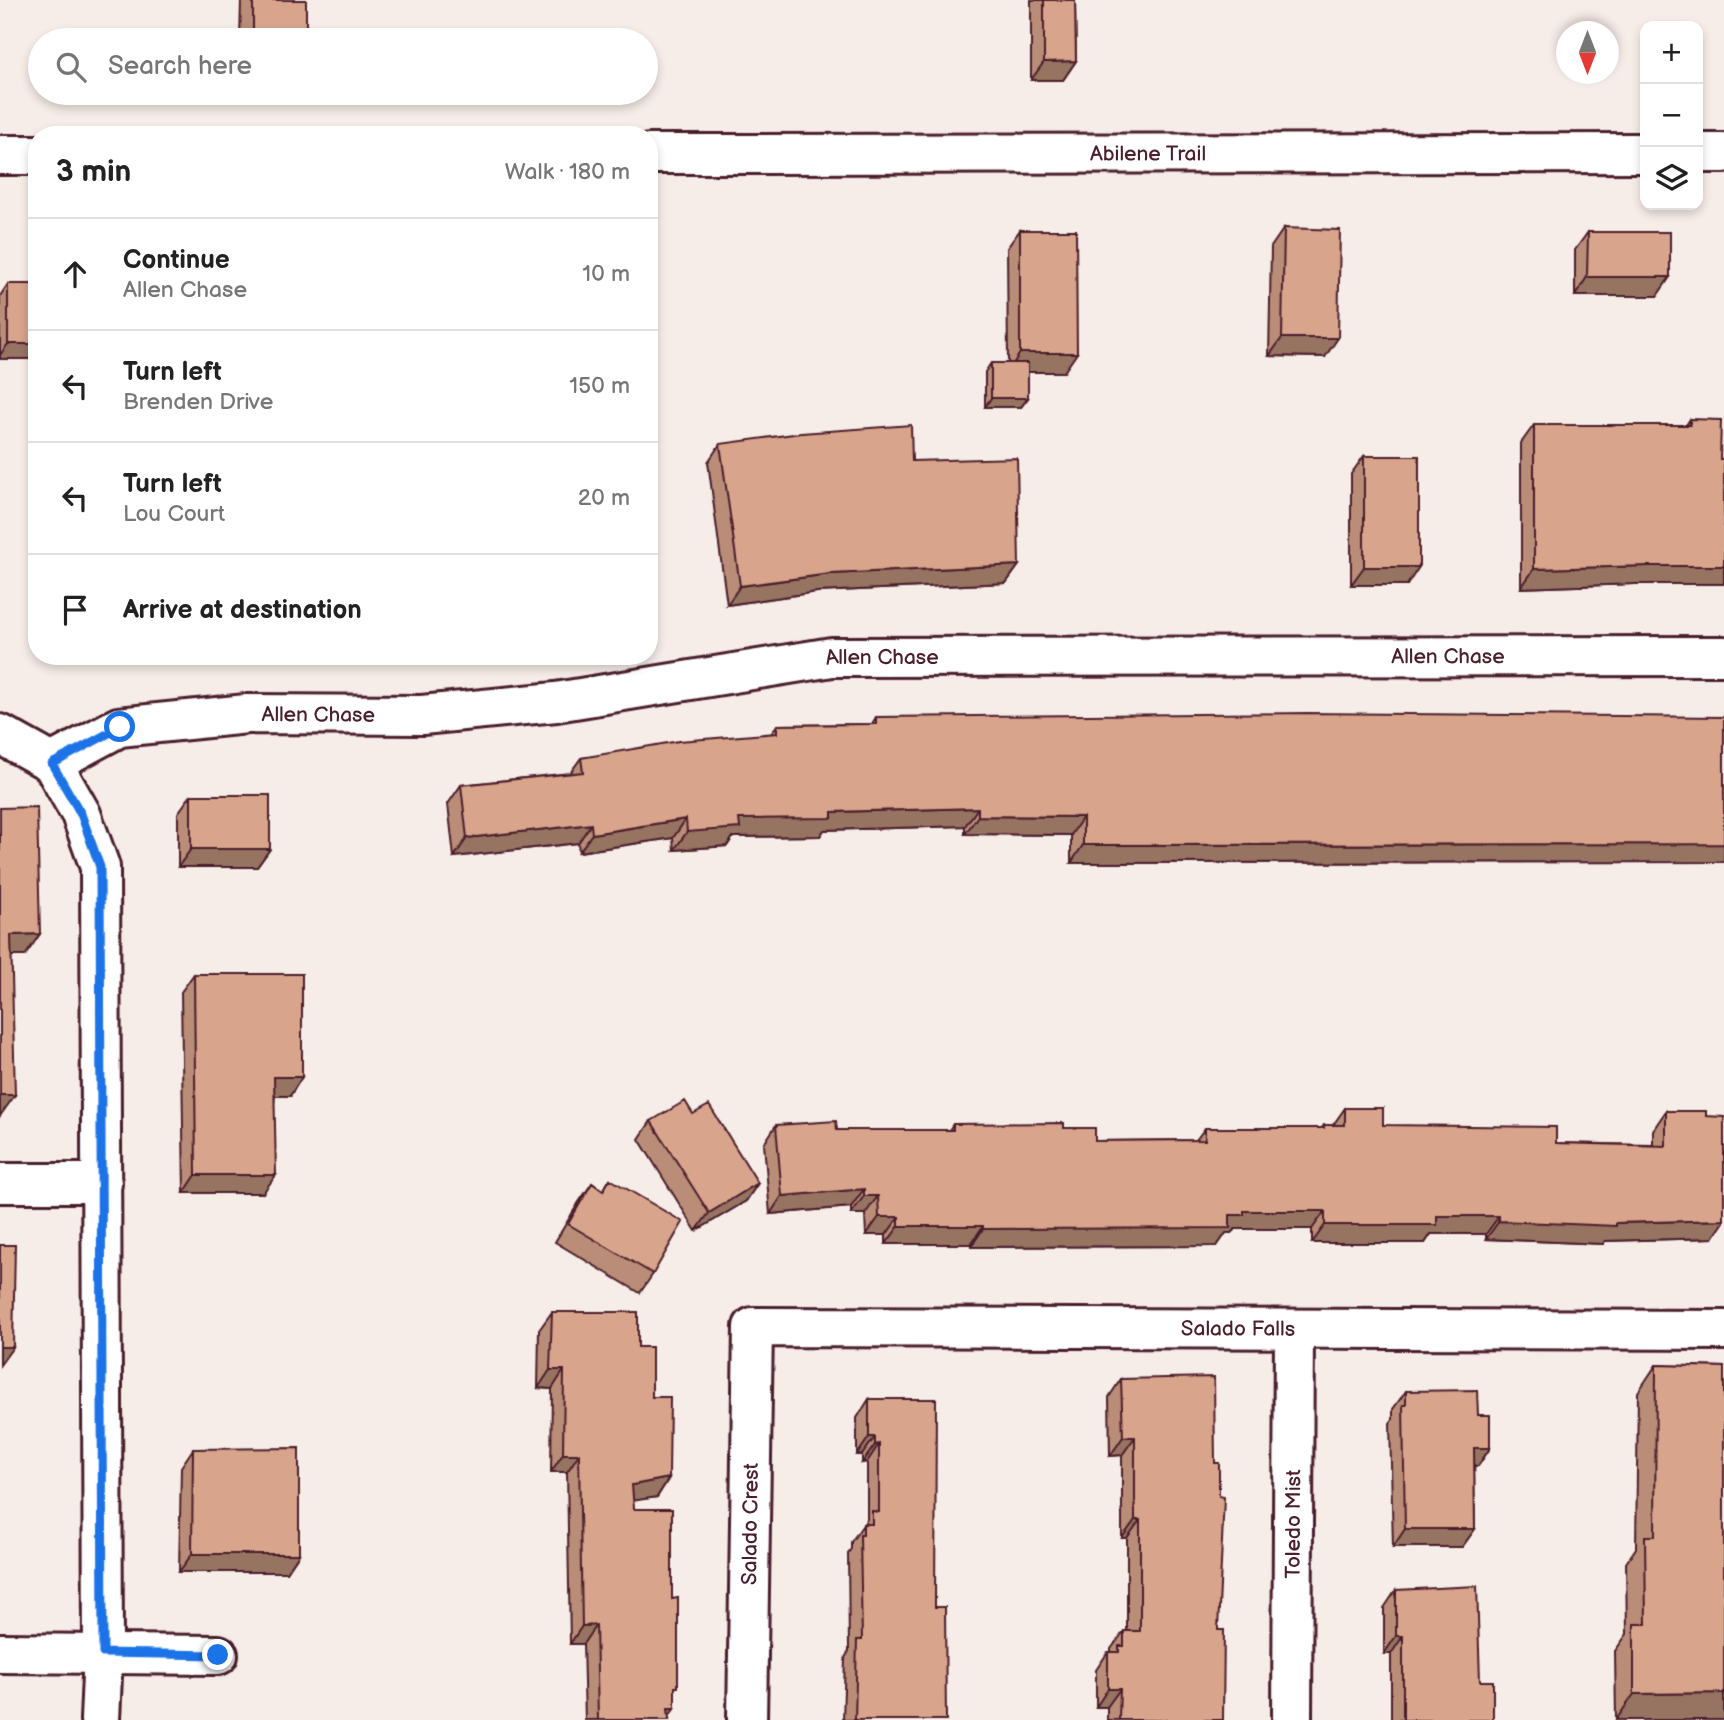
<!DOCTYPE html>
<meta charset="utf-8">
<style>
body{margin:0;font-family:"Balsamiq Sans",sans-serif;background:#f2f2f2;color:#222}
.controls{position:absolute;right:21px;top:21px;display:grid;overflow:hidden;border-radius:14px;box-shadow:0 4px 10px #0003}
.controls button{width:63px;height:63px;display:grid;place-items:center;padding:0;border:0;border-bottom:2px solid #e0e0e0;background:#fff;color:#222;font:35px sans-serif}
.compass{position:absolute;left:1556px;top:21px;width:63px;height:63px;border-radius:50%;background:#fff;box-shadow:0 4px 10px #0003;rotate:180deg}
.stop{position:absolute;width:21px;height:21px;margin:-16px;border:5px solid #1a73e8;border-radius:50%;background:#fff}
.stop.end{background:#1a73e8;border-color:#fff;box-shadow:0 2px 7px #0008}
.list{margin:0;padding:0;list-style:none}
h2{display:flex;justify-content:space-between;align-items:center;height:91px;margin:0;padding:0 28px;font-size:30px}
h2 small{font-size:23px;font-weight:400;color:#767676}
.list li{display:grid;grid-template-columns:46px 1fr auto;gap:21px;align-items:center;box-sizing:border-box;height:112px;padding:0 28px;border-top:2px solid #e0e0e0}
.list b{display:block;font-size:26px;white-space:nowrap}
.list p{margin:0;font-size:23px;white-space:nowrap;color:#767676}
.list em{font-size:23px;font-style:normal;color:#767676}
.icon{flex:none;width:38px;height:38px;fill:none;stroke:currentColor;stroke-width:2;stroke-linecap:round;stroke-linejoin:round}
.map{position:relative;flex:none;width:1724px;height:1720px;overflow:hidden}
.search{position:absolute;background:#fff;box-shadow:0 4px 10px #0003;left:28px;top:28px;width:630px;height:77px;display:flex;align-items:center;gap:18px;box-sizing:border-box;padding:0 24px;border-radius:38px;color:#767676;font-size:26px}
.panel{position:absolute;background:#fff;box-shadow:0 4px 10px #0003;left:28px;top:126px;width:630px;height:539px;border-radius:28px}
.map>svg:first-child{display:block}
</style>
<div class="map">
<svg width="1724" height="1720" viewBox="0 0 1724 1720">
<rect width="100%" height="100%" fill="#f7ede8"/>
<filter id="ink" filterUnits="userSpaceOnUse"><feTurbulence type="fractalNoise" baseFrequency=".0143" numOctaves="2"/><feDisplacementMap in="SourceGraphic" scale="14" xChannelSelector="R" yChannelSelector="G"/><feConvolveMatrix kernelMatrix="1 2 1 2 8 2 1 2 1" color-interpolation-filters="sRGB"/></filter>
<g filter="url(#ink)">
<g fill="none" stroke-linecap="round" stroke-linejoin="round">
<g stroke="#4a1f2b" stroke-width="44">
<g id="street">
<path d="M1698 153H1724"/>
<path id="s1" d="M649 154 1645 153"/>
<path d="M0 155H37"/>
<path d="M0 734 52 763 81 814 100 867 103 1653 100 1720"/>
<path id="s2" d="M52 763 119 727 247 714 422 715 556 702 832 657 1724 656"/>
<path d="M0 1183H102"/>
<path d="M0 1653 218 1655"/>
<path id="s3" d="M747 1720 753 1327 1724 1330"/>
<path id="s4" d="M1292 1720 1294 1329"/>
</g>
</g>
<use href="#street" stroke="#fff" stroke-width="38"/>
</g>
<path fill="#ba8d78" stroke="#4a1f2b" stroke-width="2" d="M241 0H306V40H240Z
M1031 0H1075L1076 61 1063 80H1031Z
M1284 228 1325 357 1269 356 1271 247Z
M1020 230 1064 372H1028V398L1021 407H985V372L991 363H1008L1007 248Z
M1588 232 1657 296H1575V250Z
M8 284 37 359H0V296Z
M1690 419 1720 459H1724V584H1635L1521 588V443L1534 425H1686Z
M720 444 912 461 1019 565 1006 583 817 592 727 605 708 462Z
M1364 456 1407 585H1351V474Z
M876 717H1724V862L1071 863V835L965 834V826L824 830 820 836 733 837 727 846 674 850 673 838 579 852 578 843 454 857 448 804 461 785 570 773 581 758 771 734 777 725 872 724Z
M191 795 270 849 257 867H178V813Z
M194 974 290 1096H275L263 1193H184L181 992Z
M1345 1108 1383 1125 1556 1143 1653 1145V1130L1666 1111 1713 1238 1605 1241 1603 1244 1486 1239V1234H1431L1425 1243H1312V1229H1235L1231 1233H1226L1217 1246 971 1247V1244H886V1235H866L865 1214H851V1207L770 1214 764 1144 776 1125 837 1130H949L953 1124 1064 1128 1095 1141 1196 1140 1205 1128H1322L1324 1125H1333Z
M693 1114 758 1183 746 1201 696 1231 639 1139 651 1121Z
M610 1179 653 1274 640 1293 555 1242 579 1202 592 1183 603 1190Z
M552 1312 638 1347 652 1397 669 1478 657 1497 633 1500 634 1509 672 1599 675 1692 669 1720H585L583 1644H570L567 1472H551L552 1389 538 1388 539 1330Z
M1656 1365 1724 1367V1720H1616L1615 1651 1627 1634 1626 1563 1636 1548 1638 1392Z
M1121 1379 1218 1630 1223 1720H1107V1707H1096V1670L1108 1652H1111V1649L1124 1631H1127V1538H1122V1455L1110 1456 1109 1397Z
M1406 1391 1478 1415 1490 1448 1478 1466H1474L1475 1529 1462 1547H1393L1390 1423 1393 1419V1409Z
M869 1399 935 1607 946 1720H843L845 1658 849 1651 848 1553 851 1549V1542L867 1519V1462L862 1463V1455H857V1418Z
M193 1449 299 1554 287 1572H179L181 1467Z
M1396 1590 1480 1681 1493 1720H1391V1654H1384V1608Z"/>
<path fill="#977362" stroke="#4a1f2b" stroke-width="2" d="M1076 61 1063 80H1031L1044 62Z
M1587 277H1670L1657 296H1575Z
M1282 338H1338L1325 357 1269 356Z
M8 344H37V359H0V355Z
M1020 353H1077L1064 372H1008Z
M991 398H1028L1021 407H985Z
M1019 565 1006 583 817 592 727 605 740 586 830 574Z
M1648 566H1724V584H1635L1521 588 1534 569Z
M1364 567H1419L1407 585H1351Z
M978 808 965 826 824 830 820 836 733 837 727 846 674 850 687 832 739 819 832 812Z
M978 816 1083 817 1071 835 965 834Z
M686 819 673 838 579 852 592 834Z
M591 824 578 843 454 857 467 838Z
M1724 844V862L1071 863 1083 845Z
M191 849H270L257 867H178Z
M40 934 25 956H0L11 935Z
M274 1077H302L290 1096H262Z
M0 1095H15L0 1116Z
M196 1175H276L263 1193H184Z
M758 1183 746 1201 696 1231 709 1213Z
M864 1189 851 1207 770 1214 782 1196Z
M864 1196H878L865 1214H851Z
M1244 1211H1325L1312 1229H1235L1231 1233H1226L1217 1246 971 1247 983 1229 1230 1215Z
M1437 1216H1499L1486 1234H1431L1425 1243H1312L1325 1225Z
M879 1217H899L886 1235H866Z
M1724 1220V1222L1713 1238 1605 1241 1603 1244 1486 1239 1499 1221 1616 1223Z
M899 1226H983L971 1244H886Z
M0 1347H13L0 1365Z
M550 1370H564L552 1389 538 1388Z
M869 1437H875L862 1455H857Z
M1123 1437H1135L1122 1455 1110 1456Z
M879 1444 867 1462 862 1463 875 1445Z
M1474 1448H1490L1478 1466H1461Z
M563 1454H579L567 1472H551Z
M669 1478 657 1497 619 1503 632 1485Z
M1135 1520H1140L1127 1538H1122Z
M1405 1529H1475L1462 1547H1393Z
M192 1554H299L287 1572H179Z
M596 1625 583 1644H570L582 1626Z
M1396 1636H1403L1391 1654H1384Z
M1108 1689H1120L1107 1707H1096Z
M1724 1693V1720H1616L1634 1694Z
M668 1708H675L666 1720Z"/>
<path fill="#d8a48c" stroke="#4a1f2b" stroke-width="2" d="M253 0H306V40H253Z
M1044 0H1075L1076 61 1044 62Z
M1284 228 1340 230 1338 338H1282Z
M1020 230H1076L1077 353H1020Z
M1588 232H1670V277H1587Z
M8 284H37V344H8Z
M991 363H1028V398H991Z
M1690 419 1721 420 1720 459H1724V566H1648L1534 569V425H1690Z
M911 425 912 461 1017 458 1019 565 830 574 740 586 720 444 801 433Z
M1364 456H1419V567H1364Z
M1308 713 1724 717V844L1083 845V817L978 816V808L832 812V818L739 819 740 828 687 832 686 819 592 834 591 824 467 838 461 785 583 772 581 758 679 741 777 733V725L876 724V717Z
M191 795H270V849H191Z
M37 807 40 934 11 935 15 1095H0V808Z
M194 974H302V1077H274L276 1175H196Z
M685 1101 693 1114 709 1105 758 1183 709 1213 651 1121Z
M1345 1108H1383V1125L1556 1127V1143L1666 1146V1111H1706V1116L1724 1117V1220L1616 1223V1226L1499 1221V1216H1437V1225H1325V1211H1244V1215H1230V1228L983 1229V1226H899V1217H879L878 1196H864V1189L782 1196 776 1125 836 1121 837 1130H953V1124L1064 1123V1128H1095V1141L1205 1140V1128H1324V1125H1345Z
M610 1179 683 1222 653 1274 568 1224 592 1183 603 1191Z
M0 1245H15L13 1347H0Z
M552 1312H638V1347H652V1397H670L669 1478 632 1485 634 1509H672V1599L678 1598V1687H675V1708H668L669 1720H598L596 1625 582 1626 579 1454H563L564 1370H550Z
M1656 1365 1724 1367V1693L1634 1694V1624H1646L1645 1536H1655Z
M1214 1377 1215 1463H1219V1496L1224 1497 1218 1630H1224L1223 1720H1119L1120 1689H1108V1652H1119V1646H1124V1631H1140V1520H1135V1437H1123L1121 1379Z
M1477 1390 1478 1415H1490V1448H1474L1475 1529H1405L1403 1405H1406V1391Z
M869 1399H936L935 1607H945L946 1720H855L857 1640H862L860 1535H863V1524H872V1511L879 1512V1444L875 1445V1437H869Z
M299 1448V1554H192L193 1449Z
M1477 1586 1480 1681H1493V1720H1403V1636H1396V1590Z"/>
</g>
<g fill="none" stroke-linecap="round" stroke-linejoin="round" filter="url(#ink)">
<path stroke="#1a73e8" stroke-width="9" d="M120 727 52 764 81 814 100 867 103 1653 218 1655"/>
</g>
<g text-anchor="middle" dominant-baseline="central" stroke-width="5" stroke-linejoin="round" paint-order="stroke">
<g font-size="21" fill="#4a1f2b" stroke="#fff">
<text stroke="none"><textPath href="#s1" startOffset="499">Abilene Trail</textPath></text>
<text stroke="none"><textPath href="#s2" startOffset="1410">Allen Chase</textPath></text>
<text stroke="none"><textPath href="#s2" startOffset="844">Allen Chase</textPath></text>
<text stroke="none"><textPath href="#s2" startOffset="276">Allen Chase</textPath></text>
<text stroke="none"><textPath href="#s3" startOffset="878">Salado Falls</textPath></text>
<text stroke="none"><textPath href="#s3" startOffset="196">Salado Crest</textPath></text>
<text stroke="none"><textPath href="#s4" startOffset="196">Toledo Mist</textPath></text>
</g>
</g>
</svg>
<div class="controls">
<button>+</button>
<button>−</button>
<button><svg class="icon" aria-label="layers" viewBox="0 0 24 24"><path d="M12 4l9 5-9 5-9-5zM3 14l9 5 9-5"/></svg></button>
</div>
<svg class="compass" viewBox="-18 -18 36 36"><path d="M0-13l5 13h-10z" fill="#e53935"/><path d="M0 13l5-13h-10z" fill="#767676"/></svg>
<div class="stop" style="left:120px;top:727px"></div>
<div class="stop end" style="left:218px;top:1655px"></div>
<div class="search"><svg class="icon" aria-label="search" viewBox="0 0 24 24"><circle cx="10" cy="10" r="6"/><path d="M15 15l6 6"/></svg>Search here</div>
<section class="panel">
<h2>3 min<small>Walk · 180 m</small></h2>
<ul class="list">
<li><svg class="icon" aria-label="ahead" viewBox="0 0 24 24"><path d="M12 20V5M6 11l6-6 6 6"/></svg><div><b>Continue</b><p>Allen Chase</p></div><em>10 m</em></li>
<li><svg class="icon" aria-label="left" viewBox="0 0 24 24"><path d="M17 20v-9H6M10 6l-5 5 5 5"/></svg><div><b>Turn left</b><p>Brenden Drive</p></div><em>150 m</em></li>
<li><svg class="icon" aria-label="left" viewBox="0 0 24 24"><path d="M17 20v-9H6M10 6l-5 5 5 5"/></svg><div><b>Turn left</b><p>Lou Court</p></div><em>20 m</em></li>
<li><svg class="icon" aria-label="arrive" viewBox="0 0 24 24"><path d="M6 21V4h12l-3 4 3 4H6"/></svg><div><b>Arrive at destination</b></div></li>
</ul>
</section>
</div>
